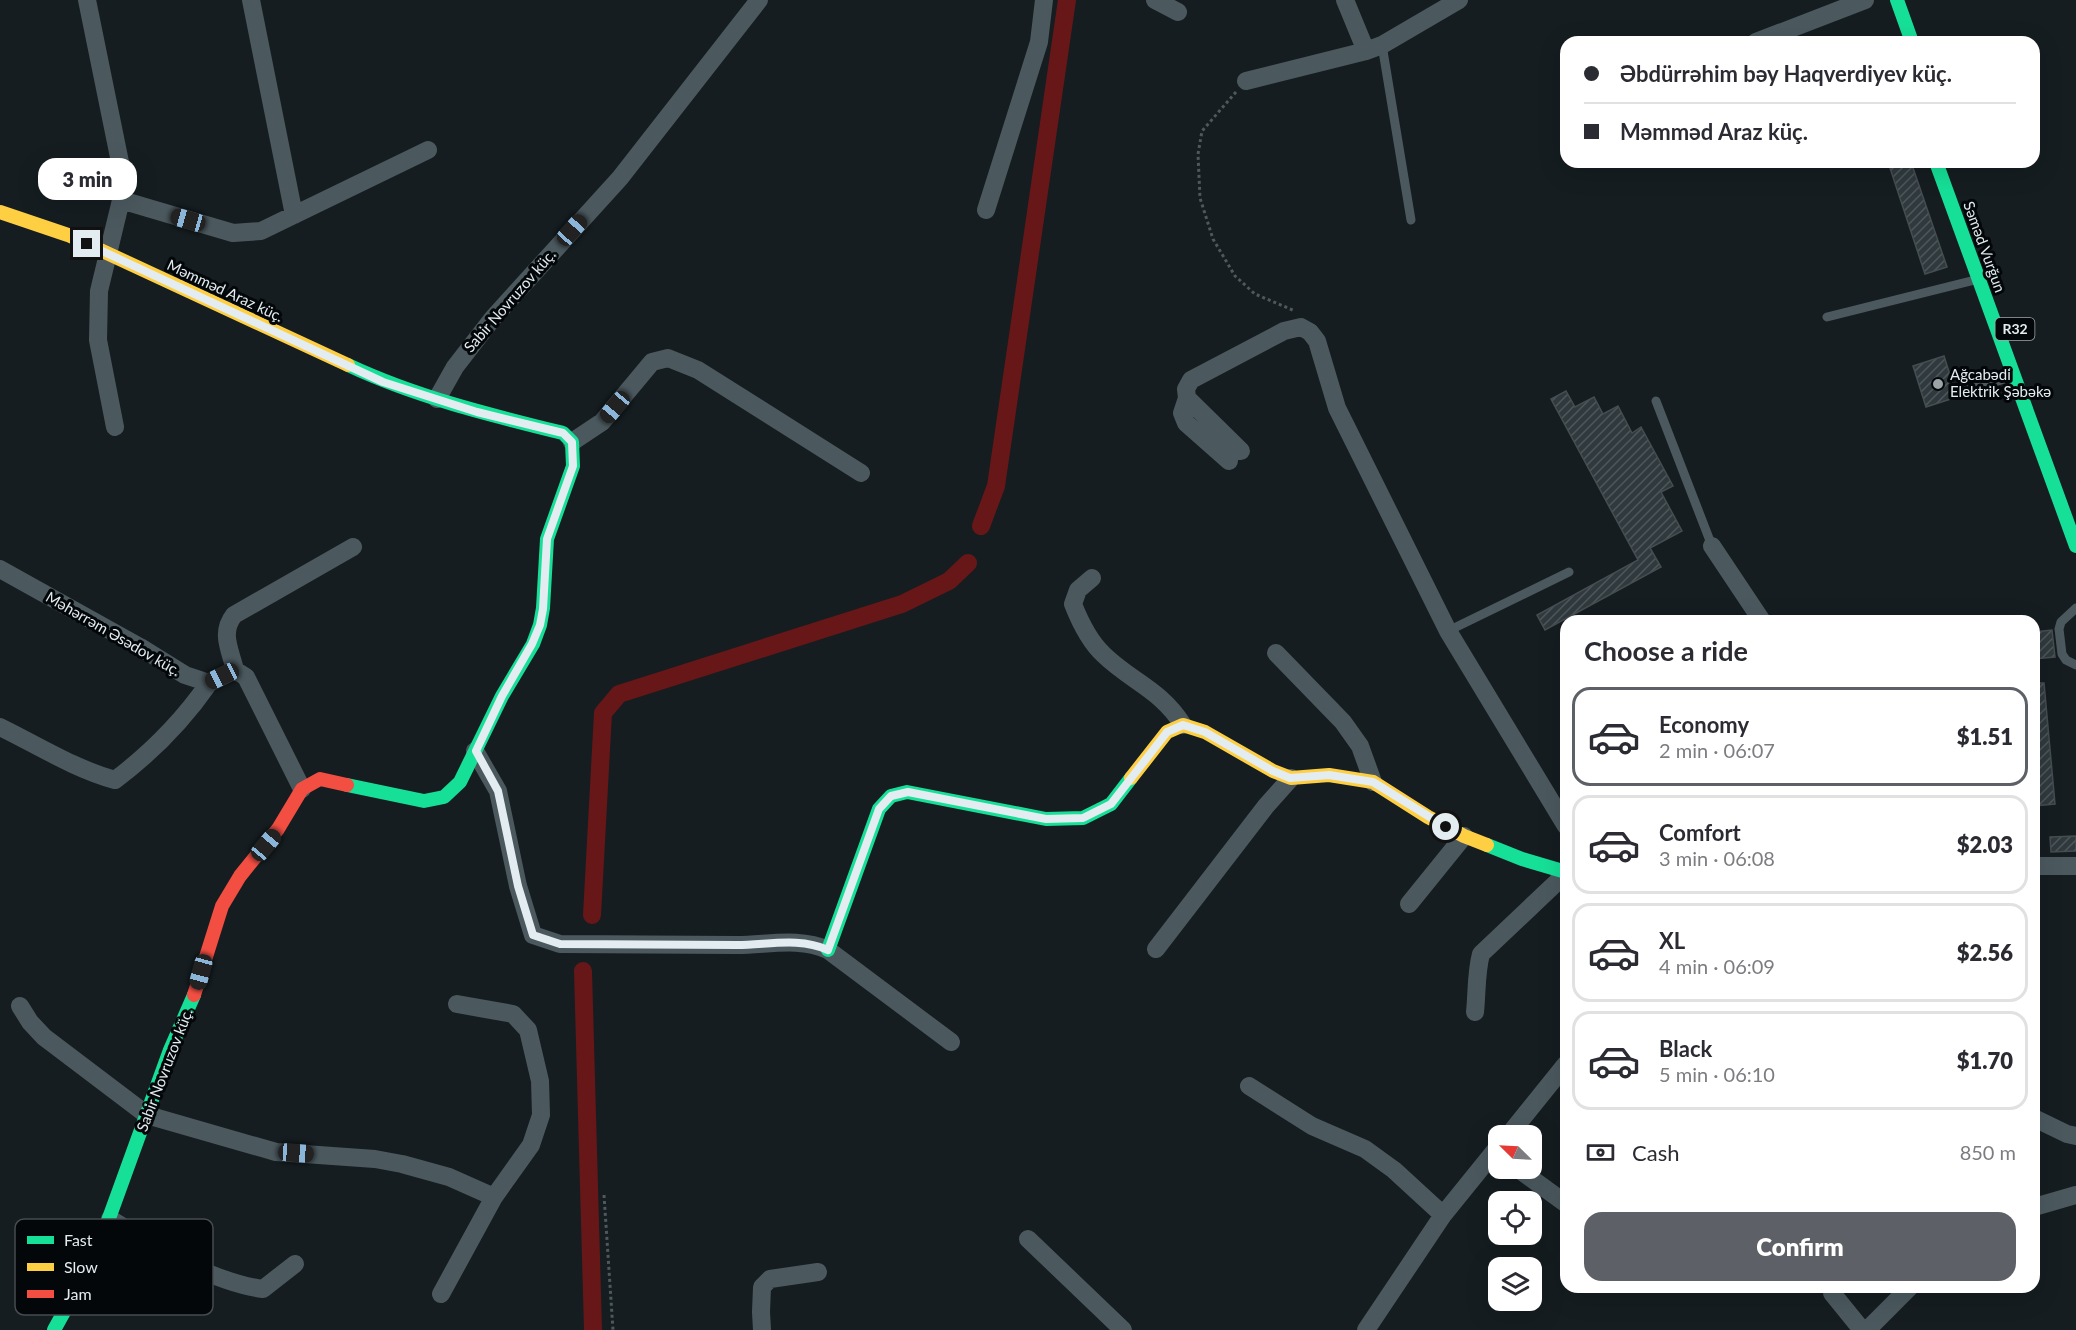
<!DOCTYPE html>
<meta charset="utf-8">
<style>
:root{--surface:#fff;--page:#f2f2f3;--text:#2b2b33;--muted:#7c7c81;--line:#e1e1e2;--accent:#5d6167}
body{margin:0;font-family:Lato,sans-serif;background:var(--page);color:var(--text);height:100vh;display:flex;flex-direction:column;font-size:22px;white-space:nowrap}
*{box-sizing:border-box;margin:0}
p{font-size:20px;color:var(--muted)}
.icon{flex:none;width:33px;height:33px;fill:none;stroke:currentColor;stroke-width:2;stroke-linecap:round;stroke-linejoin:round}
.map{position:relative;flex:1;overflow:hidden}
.panel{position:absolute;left:1560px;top:615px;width:480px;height:678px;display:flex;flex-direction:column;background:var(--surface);border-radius:18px;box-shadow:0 6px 24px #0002}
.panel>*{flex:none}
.hud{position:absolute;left:1560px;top:36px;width:480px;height:132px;border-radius:18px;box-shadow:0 6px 24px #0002;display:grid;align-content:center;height:132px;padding:0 24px;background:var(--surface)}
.needle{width:39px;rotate:294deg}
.fabs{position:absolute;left:1488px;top:1125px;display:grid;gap:12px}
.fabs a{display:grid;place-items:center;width:54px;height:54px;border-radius:12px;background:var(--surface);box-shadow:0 6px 24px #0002;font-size:30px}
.end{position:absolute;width:27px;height:27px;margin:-14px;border:8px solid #e3ecf0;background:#111;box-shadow:0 0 0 3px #111}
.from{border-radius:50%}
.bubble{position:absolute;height:42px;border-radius:18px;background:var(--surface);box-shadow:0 6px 24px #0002;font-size:20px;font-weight:800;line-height:42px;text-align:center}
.car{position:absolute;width:18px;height:36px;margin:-18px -9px;border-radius:8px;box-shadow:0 0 4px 2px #0007;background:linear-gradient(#222 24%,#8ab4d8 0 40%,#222 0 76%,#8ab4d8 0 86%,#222 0)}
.hud b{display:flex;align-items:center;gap:21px;height:57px;font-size:22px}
.hud b+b{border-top:2px solid var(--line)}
.hud i{width:15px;height:15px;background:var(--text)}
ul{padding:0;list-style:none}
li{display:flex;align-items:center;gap:18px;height:99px;margin:0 12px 9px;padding:0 12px;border:3px solid var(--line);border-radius:18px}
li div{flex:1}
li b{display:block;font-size:22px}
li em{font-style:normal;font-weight:800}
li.current{border-color:var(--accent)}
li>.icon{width:54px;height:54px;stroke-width:1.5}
h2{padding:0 24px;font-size:27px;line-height:72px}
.pay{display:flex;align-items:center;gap:15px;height:66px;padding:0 24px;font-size:22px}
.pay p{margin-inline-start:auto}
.action{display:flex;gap:12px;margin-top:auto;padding:12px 24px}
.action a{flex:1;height:69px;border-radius:18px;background:var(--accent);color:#fff;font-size:24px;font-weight:800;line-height:69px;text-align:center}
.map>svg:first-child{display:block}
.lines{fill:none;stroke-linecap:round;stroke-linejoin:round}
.canal{stroke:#671718;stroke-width:18}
.building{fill:url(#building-hatch);stroke:#464d50;stroke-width:1.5}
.path{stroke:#4e585d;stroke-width:3;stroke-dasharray:3 3;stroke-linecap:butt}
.lane{stroke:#4b595f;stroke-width:9}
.street{stroke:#4b595f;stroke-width:18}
.fast{stroke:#16e098;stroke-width:14}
.slow{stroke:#ffcf43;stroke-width:14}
.jam{stroke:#f24e42;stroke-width:14}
.route{stroke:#e3ecf0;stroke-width:8}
.poi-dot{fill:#9ba4a7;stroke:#03070a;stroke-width:2}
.labels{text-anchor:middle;stroke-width:6;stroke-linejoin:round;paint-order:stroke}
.shield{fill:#03070a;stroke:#a0a7ab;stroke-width:1.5}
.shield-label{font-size:14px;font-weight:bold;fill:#e3ecf0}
.street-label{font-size:15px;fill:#e3ecf0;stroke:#03070a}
.poi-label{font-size:15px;fill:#e3ecf0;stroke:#03070a;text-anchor:start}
.key{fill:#03070a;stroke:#464c4f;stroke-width:1.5}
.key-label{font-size:16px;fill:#e3ecf0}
</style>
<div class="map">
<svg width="2076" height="1330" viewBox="0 0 2076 1330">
<defs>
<pattern id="building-hatch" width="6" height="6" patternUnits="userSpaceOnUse" patternTransform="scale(1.5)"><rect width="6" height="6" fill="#303a3e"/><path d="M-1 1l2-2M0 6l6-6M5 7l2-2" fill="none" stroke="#4e575a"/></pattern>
</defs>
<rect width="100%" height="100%" fill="#151d20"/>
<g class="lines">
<!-- canal -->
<path class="canal" d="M981,526L996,486L1067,0
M592,915L603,713L619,694L902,604L949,581L968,563
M583,971L593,1330"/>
</g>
<!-- building -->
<path class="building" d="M1888,162H1911L1947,267L1925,274Z
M1944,356L1957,397L1926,407L1913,366Z
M1566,391L1575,407L1594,397L1603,414L1618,406L1632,433L1641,427L1673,486L1661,492L1682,531L1650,548L1661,567L1545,630L1537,615L1638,560L1551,399Z
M2052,630L2055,657L2034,659V632Z
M2034,683H2044L2055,804L2034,806Z
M2076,836V851L2051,852L2050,837Z"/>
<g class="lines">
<!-- path -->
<path class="path" d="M1236,92L1202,131L1198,154L1200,198L1213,239L1235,276L1255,294L1295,311
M604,1195L613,1330"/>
<!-- lane -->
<path class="lane" d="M1382,45L1411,220
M1827,317L1975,280
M1964,391L2011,377
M1656,401L1712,546
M2076,608L2061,622L2059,629L2062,654L2066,660L2076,665
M1448,631L1569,572"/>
<!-- street -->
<path class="street" d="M87,0L121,167V200L99,291L98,340L115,427
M251,0L294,215
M1155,0L1178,12
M1345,0L1366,51L1382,45L1459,0
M1756,42L1865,0
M1246,81L1366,51
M121,200L233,233L261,231L428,150
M986,210L1039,42L1044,0
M1187,398L1182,413L1186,423L1229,461
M437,399L455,367L493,318L620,178L759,0
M572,442L602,422L652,362L668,358L698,370L861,473
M1241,451L1187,398L1186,389L1191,380L1284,331L1301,327L1310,332L1317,341L1337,408L1448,631L1566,826
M1712,546L1762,621
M0,569L140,647L185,675L209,683L235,670L246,677L302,789
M1092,578L1078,590L1073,604C1080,622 1090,642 1104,655C1132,682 1160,689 1183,725
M1276,653L1343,722L1360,746L1373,782
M235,670C230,649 220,633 234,615L353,547
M0,727C37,745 75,769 115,780C151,753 184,719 209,683
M475,751L498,791L518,886L533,935L560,944C619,944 678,945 737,945C768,945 799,937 828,950L951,1042
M2034,866H2076
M1409,904L1464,836
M1156,949L1266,806L1291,778
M20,1006L30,1022L44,1037L147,1115L276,1152L375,1159L402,1164L449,1177L494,1197
M1475,1012C1477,993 1476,972 1481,954L1557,882L1564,871
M1249,1086L1312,1126L1365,1149L1394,1170L1443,1215
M2034,1118L2067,1134L2076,1136
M1508,1136L1566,1064
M1517,1168L1565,1203
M2034,1207L2076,1195
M110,1219C155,1246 210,1282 263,1289L295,1264
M1028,1239L1123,1330
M1832,1293L1862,1330
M441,1294L494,1197L531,1145L541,1115L540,1081L528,1030L513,1014L457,1004
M762,1330L761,1312L762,1287L770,1279L818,1272
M1366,1330L1443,1215L1498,1147
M1867,1330L1910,1287"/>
<!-- fast -->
<path class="fast" d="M1897,0L1912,42
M1936,162L2076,546
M347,785L424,801L444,797L460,782L502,696L533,644L540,625L543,608L547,539L573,466L572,442L563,433C490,415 416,397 348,365
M1487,845L1522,859L1566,872
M828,950L879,809L891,796L907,792L1046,819L1083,818L1111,804L1131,778
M54,1330L96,1254L170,1050L194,995"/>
<!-- slow -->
<path class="slow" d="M0,212L68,235L348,365
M1131,778L1167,732L1183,725L1205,732L1273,771L1291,778L1329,775L1373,782L1428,817L1464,836L1487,845"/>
<!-- jam -->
<path class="jam" d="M194,995L222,906L240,876L278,829L302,789L320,779L347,785"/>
</g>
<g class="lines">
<!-- route -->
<path class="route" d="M87,244L383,382L477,412L563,433L572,442L573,466L547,539L543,609L540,625L532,644L502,696L476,751L498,791L518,886L533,935L560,944C619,944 678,945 737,945C768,945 799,937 828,950L879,809L891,796L908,792L1046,819L1083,818L1111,804L1167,732L1183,725L1205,732L1273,771L1290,778L1329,775L1373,782L1446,827"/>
</g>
<!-- markers -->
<circle class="poi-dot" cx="1938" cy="384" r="6"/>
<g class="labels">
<!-- shield labels -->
<rect class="shield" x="1995.5" y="318" width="39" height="22" rx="4.5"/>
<g class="shield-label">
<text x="2015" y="334">R32</text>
</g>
<!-- street labels -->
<g class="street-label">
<text transform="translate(1984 247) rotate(70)" y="5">Səməd Vurğun</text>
<text transform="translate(225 291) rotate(25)" y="5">Məmməd Araz küç.</text>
<text transform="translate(510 301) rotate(-49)" y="5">Sabir Novruzov küç.</text>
<text transform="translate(113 634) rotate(30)" y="5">Məhərrəm Əsədov küç.</text>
<text transform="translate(165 1070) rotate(-69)" y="5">Sabir Novruzov küç.</text>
</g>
<!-- poi labels -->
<g class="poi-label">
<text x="1950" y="380">Ağcabədi<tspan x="1950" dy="17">Elektrik Şəbəkə</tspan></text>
</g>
</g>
<!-- legend -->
<rect x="15" y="1219" width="198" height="96" rx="9" class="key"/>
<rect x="27" y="1236" width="27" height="8" fill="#16e098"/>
<rect x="27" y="1263" width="27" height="8" fill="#ffcf43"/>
<rect x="27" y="1290" width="27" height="8" fill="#f24e42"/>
<g class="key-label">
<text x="64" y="1246">Fast</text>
<text x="64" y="1273">Slow</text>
<text x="64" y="1300">Jam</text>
</g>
</svg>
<div class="fabs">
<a><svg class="needle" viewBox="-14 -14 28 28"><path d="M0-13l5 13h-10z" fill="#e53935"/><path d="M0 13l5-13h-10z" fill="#7c7c81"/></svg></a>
<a><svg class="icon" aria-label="locate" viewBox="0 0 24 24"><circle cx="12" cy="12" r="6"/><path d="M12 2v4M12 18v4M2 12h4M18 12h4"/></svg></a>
<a><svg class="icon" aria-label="layers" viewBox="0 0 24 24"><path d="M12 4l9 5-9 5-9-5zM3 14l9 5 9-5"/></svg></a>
</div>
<i class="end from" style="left:1446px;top:827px"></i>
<i class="end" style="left:87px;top:244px"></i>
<div class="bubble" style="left:38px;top:158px;width:99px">3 min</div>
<i class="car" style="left:188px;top:220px;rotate:286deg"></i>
<i class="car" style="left:572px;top:230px;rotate:42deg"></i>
<i class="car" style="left:615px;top:407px;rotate:220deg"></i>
<i class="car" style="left:222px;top:676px;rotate:244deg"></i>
<i class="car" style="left:266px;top:845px;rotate:40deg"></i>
<i class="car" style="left:201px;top:972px;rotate:195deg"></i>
<i class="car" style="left:296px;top:1153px;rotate:94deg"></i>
<div class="hud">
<b><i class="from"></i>Əbdürrəhim bəy Haqverdiyev küç.</b>
<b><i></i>Məmməd Araz küç.</b>
</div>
<section class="panel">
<h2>Choose a ride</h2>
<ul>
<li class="current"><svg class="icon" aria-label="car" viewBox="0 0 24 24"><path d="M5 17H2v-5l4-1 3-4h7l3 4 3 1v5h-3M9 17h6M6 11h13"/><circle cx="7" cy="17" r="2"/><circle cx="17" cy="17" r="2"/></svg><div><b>Economy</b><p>2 min · 06:07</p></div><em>$1.51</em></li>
<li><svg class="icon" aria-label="car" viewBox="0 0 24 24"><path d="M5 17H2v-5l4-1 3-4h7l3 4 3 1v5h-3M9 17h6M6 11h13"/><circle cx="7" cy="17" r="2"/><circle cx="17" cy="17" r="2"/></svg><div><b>Comfort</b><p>3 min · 06:08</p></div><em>$2.03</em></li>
<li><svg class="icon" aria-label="car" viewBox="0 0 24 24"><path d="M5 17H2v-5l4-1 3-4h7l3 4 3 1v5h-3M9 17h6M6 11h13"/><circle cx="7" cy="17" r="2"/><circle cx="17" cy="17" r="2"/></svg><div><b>XL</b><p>4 min · 06:09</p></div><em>$2.56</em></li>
<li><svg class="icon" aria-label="car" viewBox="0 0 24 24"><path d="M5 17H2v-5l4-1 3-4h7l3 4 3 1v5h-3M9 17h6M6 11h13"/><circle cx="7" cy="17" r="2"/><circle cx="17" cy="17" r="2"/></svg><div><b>Black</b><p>5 min · 06:10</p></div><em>$1.70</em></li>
</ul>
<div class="pay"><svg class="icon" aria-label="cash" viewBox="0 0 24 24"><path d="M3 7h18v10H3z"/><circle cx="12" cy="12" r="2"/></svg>Cash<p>850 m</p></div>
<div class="action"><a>Confirm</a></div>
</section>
</div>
